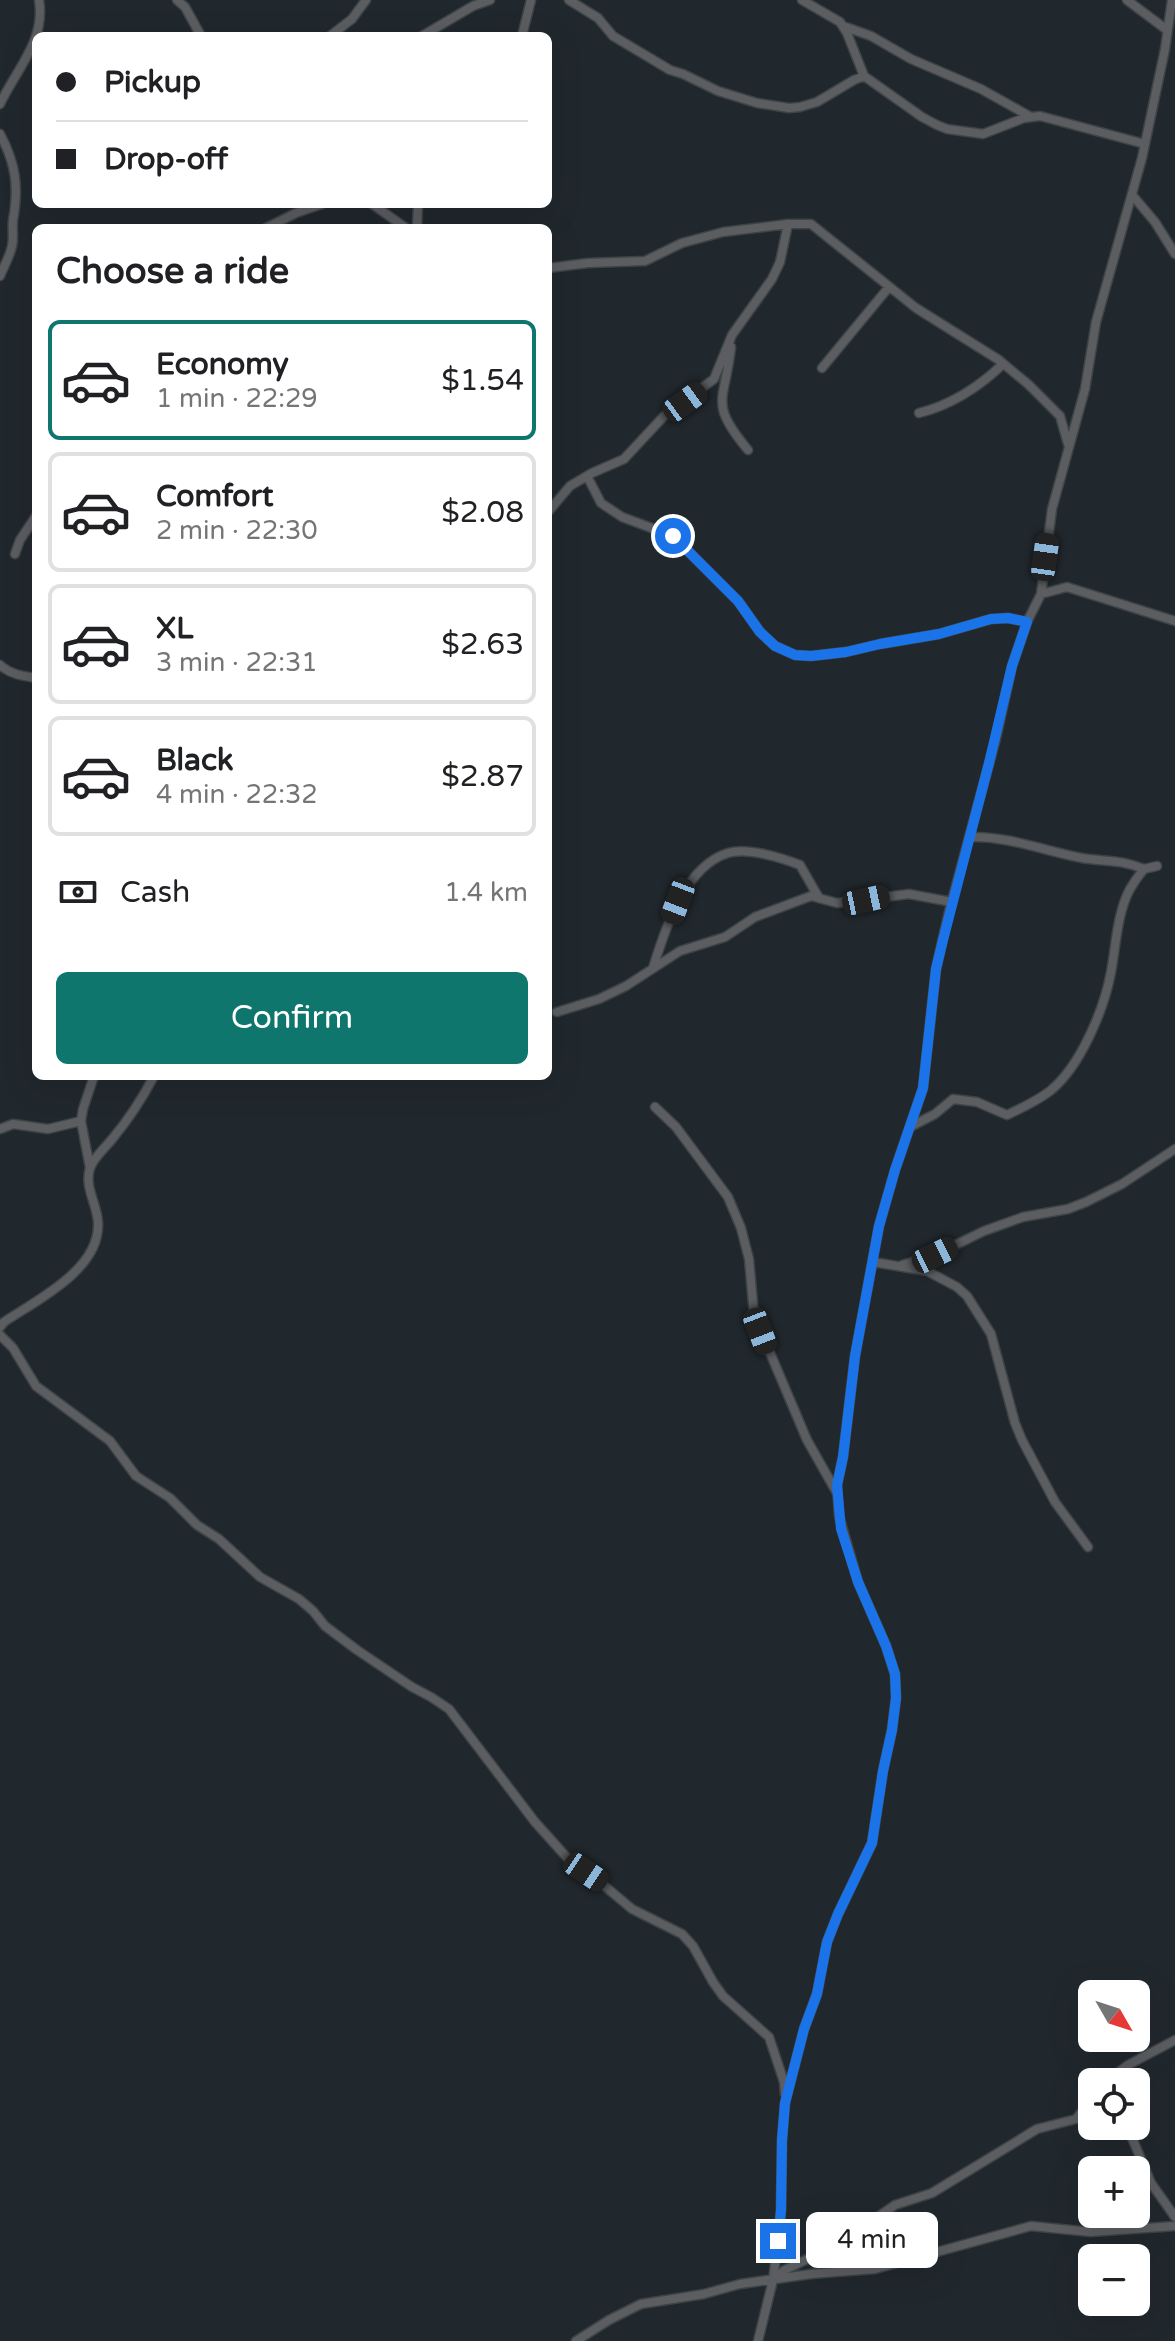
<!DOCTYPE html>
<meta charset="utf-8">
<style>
:root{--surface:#fff;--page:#f2f2f2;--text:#202124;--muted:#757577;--line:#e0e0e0;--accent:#0f766e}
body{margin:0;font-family:"Varela Round",sans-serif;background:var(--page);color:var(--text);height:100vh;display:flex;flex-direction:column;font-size:30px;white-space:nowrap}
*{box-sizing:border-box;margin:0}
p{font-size:26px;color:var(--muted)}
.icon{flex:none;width:44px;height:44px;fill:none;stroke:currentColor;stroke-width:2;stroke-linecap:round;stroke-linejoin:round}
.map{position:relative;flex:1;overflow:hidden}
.sheet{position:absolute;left:32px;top:224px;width:520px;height:856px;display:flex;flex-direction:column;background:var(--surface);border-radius:12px;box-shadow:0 8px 32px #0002}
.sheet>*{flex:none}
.top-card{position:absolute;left:32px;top:32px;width:520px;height:176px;border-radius:12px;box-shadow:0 8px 32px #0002;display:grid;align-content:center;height:176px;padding:0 24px;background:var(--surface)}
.needle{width:52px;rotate:129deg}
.controls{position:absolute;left:1078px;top:1980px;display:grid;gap:16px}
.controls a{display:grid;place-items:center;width:72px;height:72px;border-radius:12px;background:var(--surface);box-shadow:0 8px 32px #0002;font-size:40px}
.end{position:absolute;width:36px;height:36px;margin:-18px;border:10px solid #1a73e8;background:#fff;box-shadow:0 0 0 4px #fff}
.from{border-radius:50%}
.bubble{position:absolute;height:56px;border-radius:12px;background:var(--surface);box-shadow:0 8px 32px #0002;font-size:26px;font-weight:600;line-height:56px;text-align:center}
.car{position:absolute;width:24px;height:48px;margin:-24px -12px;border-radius:10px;box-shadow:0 0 6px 2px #0007;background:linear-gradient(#222 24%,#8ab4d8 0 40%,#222 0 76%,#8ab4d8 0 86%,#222 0)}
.top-card b{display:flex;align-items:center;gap:28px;height:76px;font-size:30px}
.top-card b+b{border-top:2px solid var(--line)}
.top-card i{width:20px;height:20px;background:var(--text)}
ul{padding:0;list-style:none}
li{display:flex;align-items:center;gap:24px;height:120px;margin:0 16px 12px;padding:0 8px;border:4px solid var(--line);border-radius:12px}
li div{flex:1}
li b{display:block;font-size:30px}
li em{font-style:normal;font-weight:600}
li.on{border-color:var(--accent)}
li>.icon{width:72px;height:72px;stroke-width:1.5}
h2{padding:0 24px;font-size:36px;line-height:96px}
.pay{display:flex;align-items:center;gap:20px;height:88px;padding:0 24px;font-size:30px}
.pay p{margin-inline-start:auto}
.cta{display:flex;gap:16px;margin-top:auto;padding:16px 24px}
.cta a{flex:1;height:92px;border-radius:12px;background:var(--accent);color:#fff;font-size:32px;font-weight:600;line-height:92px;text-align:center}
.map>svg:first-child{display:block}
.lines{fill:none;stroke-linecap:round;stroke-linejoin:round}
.street-casing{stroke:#3d4448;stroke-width:11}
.street{stroke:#5c5d61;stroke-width:8}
.route{stroke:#1a73e8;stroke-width:10}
</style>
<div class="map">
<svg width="1175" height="2341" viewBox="0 0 1175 2341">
<rect width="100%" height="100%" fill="#21282d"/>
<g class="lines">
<defs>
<path id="street" d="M177,0L185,7L201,36
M569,0L598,18L613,36L670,70L683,74L718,91L757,103L789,108L800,107L817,102L854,80L864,76
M802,0L840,22L847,33L864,76L922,117L937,125L947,129L983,134L1024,118L1040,116L1145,144
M1127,0L1167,30
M843,26L871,36L911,59L981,89L1031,117
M330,36L352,19L366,0
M422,36L473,6L490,0
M522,36L531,0
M0,104C16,70 46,40 39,0
M0,134C16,164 19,187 13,220C12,229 14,238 12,246C10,256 4,266 0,276
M1133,196L1155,222L1175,254
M372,204L406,228
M266,228L296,213L322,204
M417,228L418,204
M548,268L588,263L645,261L682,243L723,232L788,224H811L916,308L999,360L1029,385L1060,416L1068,444
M731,347C725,402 708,402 748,450
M822,368L889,287
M919,413C951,405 980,386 1003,364
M587,476L601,503L622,517L673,536L738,601L760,632L775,646L795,655L811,656L846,652L880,644L939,634L991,619L1008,618L1027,622
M548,512L570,486L592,473L624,459L664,416L714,379L732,335L772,279L780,262L788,224
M15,554L20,540L36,516
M1041,594L1067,587L1175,621
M0,665C10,674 22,676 36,678
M970,837C1008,836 1045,851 1082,858C1106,862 1120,859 1144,869
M653,968C665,929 685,866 728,853C747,847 782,858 800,865L819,898
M557,1012L599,999L626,986L680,951L725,937L755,917L811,896L837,903L909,894L952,902
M655,1107L676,1127L728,1197L741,1228L749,1259L754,1315L807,1440L837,1493
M910,1127L935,1114L953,1099L977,1102L1007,1115C1022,1108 1037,1101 1050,1091C1080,1067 1104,1010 1111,972C1116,946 1117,913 1130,889C1134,882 1139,875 1144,869L1157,866
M0,1129L13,1124L48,1129L81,1121
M90,1168L81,1121L83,1109L94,1076
M873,1262L927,1271L957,1287L967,1296L991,1334L1015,1423L1022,1440L1055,1502L1088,1547
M902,1265L935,1255L984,1231L1023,1217L1068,1209L1086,1202L1122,1184L1175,1149
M0,1327L4,1322C37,1300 101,1269 98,1222C97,1204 84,1187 90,1168C94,1157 106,1147 113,1138C128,1120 143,1097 154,1076
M0,1335L13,1348L36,1386L110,1441L136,1476L170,1498L197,1525L219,1539L260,1577L299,1599L313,1611L325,1626L357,1650L412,1687L431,1697L449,1709L535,1822L571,1862L601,1883L632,1909L682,1934L693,1946L713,1982L723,1996L769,2037L784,2082L785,2094
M1106,2082L1128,2065L1175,2040
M1127,2126L1151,2183L1175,2217
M773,2279L785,2270L840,2243L895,2205L932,2193L1037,2129L1076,2119L1092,2099
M576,2341L609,2320L641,2304L704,2294L740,2284L811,2274L875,2269L1031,2226L1091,2232L1175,2226
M758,2341L773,2280L778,2241L781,2210L782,2140L785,2103L804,2029L817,1994L827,1942L838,1914L872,1843L883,1771L892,1730L896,1698L895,1674L886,1646L858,1582L839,1516L837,1485L843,1457L855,1356L879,1226L895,1170L923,1088L936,969L949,912L996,738L1012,666L1027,622L1041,594L1052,509L1085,389L1096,322L1142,158L1165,49L1172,0"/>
</defs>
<!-- street casing -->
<use href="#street" class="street-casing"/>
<!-- street -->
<use href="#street" class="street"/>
</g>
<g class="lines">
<!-- route -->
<path class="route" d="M673,536L738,601L760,632L775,646L795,655L811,656L846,652L880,644L939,634L991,619L1008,618L1027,622L1012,666L989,763L943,940L936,969L923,1088L895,1170L879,1226L855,1356L843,1457L837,1485L841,1529L858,1582L886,1646L895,1674L896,1698L892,1730L883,1771L872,1843L838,1914L827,1942L817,1994L804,2029L785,2103L782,2140L781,2210L778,2241"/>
</g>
</svg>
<div class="controls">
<a><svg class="needle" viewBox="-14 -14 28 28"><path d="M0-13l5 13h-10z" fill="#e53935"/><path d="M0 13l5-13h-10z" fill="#757577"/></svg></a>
<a><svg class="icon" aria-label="locate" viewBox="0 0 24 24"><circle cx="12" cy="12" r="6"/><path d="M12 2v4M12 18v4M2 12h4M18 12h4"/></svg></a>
<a>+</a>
<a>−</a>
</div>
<i class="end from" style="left:673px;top:536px"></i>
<i class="end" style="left:778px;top:2241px"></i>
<div class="bubble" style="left:806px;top:2212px;width:132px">4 min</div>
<i class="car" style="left:685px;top:402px;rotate:54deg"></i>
<i class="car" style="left:1045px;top:557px;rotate:8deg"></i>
<i class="car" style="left:866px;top:900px;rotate:78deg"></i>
<i class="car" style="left:678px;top:901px;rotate:201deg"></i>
<i class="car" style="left:935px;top:1255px;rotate:64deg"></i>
<i class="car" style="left:760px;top:1331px;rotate:159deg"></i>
<i class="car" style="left:586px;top:1872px;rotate:124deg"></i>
<div class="top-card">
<b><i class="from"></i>Pickup</b>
<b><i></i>Drop-off</b>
</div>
<section class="sheet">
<h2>Choose a ride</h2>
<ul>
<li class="on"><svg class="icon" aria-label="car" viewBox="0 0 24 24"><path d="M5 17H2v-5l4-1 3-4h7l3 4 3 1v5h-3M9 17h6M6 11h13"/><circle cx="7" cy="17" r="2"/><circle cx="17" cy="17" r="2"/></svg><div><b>Economy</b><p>1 min · 22:29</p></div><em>$1.54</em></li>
<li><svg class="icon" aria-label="car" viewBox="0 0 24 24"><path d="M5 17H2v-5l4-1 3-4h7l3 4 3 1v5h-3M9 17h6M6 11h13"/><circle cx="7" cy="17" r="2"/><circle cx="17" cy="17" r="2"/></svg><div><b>Comfort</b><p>2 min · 22:30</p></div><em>$2.08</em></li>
<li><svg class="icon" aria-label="car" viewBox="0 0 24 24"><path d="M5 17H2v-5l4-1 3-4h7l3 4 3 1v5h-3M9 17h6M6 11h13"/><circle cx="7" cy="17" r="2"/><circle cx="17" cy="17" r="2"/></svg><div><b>XL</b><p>3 min · 22:31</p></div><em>$2.63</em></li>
<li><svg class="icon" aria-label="car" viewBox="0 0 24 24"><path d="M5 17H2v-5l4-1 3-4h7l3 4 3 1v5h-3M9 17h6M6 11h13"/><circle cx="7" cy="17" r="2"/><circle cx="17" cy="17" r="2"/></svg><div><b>Black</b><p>4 min · 22:32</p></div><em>$2.87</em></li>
</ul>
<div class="pay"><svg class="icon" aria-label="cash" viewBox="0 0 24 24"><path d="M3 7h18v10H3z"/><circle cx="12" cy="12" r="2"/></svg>Cash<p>1.4 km</p></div>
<div class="cta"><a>Confirm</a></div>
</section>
</div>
